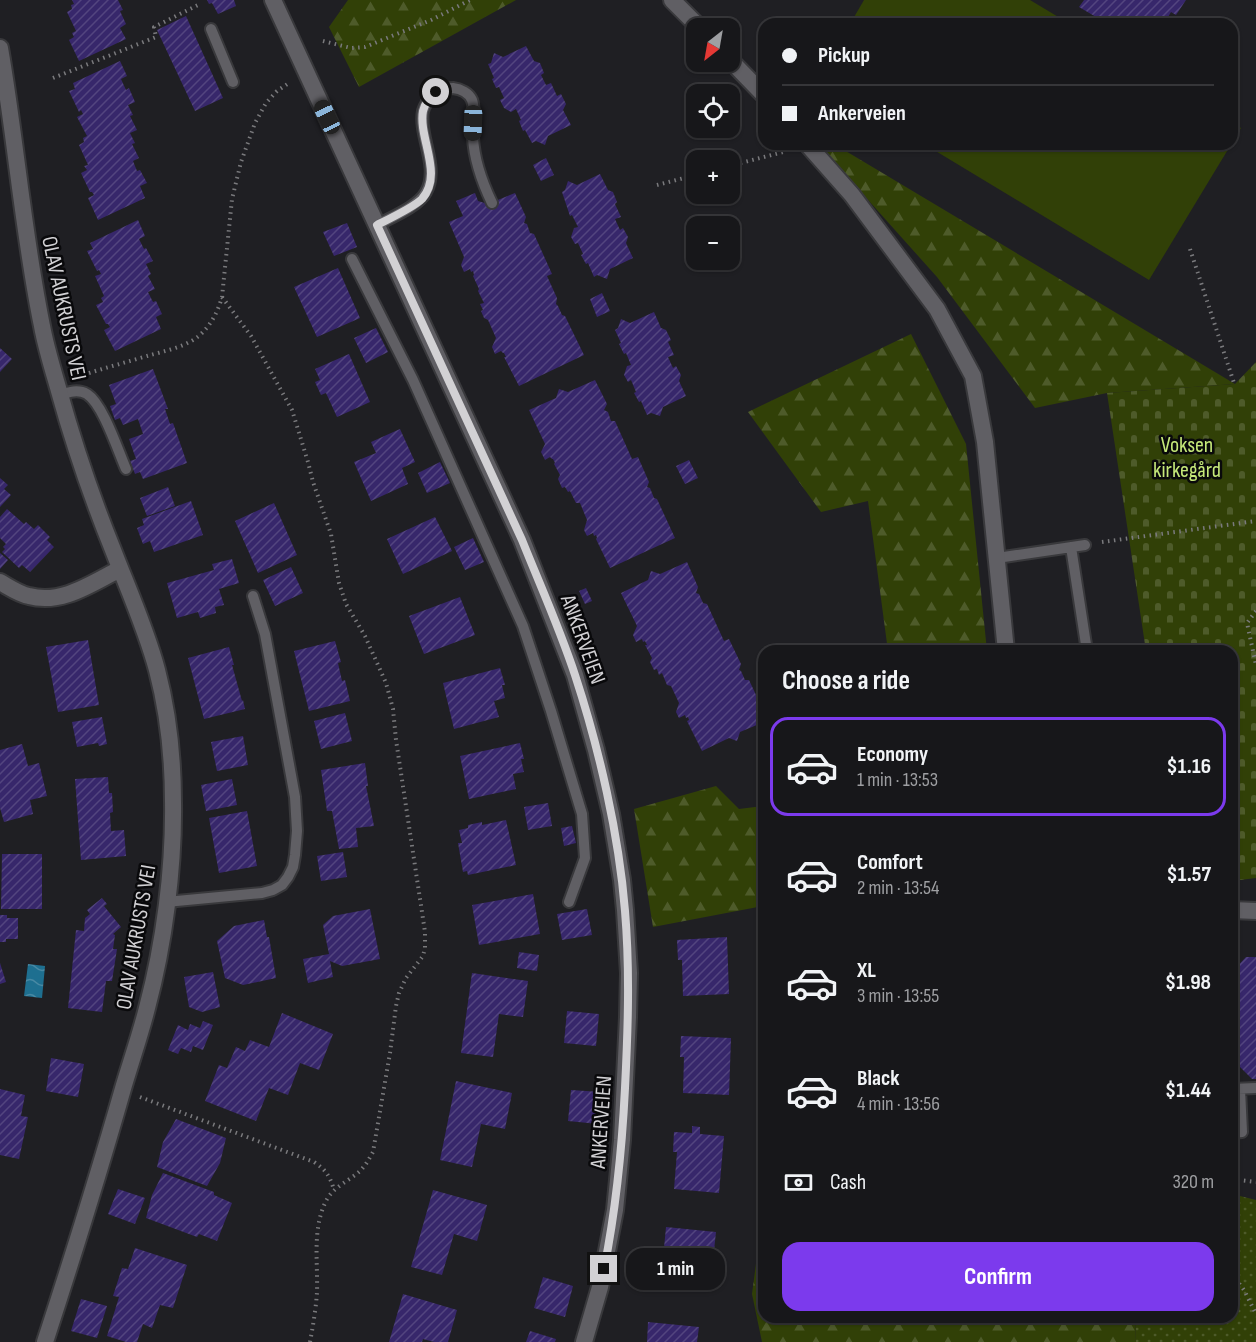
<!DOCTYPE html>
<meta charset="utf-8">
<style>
:root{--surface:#17171a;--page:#202023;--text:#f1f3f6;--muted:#9e9fa2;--line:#363639;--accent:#7c3aed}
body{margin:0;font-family:"Sofia Sans Condensed",sans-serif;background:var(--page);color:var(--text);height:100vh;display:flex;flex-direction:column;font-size:22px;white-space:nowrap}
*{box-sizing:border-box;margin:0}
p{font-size:20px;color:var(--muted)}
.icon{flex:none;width:33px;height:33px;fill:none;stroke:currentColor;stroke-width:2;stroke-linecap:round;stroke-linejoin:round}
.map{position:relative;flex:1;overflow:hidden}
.drawer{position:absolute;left:758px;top:645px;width:480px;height:678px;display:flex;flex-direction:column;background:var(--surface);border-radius:18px;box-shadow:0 2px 4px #0004,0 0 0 2px var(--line)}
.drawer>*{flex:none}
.top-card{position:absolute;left:758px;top:18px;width:480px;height:132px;border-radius:18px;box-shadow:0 2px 4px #0004,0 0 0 2px var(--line);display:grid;align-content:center;height:132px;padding:0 24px;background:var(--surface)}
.needle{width:39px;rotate:211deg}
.fabs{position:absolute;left:686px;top:18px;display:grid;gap:12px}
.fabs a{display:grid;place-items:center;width:54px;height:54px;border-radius:12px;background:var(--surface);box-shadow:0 2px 4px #0004,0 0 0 2px var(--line);font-size:30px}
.end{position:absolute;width:27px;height:27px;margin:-14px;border:8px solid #d2d1d4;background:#111;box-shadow:0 0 0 3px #111}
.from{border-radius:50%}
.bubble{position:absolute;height:42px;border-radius:18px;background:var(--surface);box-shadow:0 2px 4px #0004,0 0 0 2px var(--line);font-size:20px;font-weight:700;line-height:42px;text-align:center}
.car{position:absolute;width:18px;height:36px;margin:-18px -9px;border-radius:8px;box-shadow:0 0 4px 2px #0007;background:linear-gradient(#222 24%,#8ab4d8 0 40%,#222 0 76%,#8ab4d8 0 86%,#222 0)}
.top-card b{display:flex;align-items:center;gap:21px;height:57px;font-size:22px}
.top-card b+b{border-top:2px solid var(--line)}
.top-card i{width:15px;height:15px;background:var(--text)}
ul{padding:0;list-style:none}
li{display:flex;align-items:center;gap:18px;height:99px;margin:0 12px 9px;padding:0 12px;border:3px solid transparent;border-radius:18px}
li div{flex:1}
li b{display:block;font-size:22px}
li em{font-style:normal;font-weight:700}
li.on{border-color:var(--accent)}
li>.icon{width:54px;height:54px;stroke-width:1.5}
h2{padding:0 24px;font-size:27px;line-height:72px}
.pay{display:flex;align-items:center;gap:15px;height:66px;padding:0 24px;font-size:22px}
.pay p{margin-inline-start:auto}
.cta{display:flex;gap:12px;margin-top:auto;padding:12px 24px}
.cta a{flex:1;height:69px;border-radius:18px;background:var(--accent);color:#fff;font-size:24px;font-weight:700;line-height:69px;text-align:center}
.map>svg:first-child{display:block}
.grass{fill:url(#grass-dots)}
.forest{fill:url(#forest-firs)}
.cemetery{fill:url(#cemetery-stones)}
.pitch{fill:#314007}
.water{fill:url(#water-waves)}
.building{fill:url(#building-hatch)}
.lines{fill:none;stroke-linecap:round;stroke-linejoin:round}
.service-casing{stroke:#39393c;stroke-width:14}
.minor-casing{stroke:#39393c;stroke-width:20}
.secondary-casing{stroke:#39393c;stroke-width:20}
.path{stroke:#7a7a7d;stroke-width:4;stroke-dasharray:1.5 4.5;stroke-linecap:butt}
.service{stroke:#605f64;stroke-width:10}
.minor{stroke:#605f64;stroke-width:16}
.secondary{stroke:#605f64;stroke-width:16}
.route{stroke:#d2d1d4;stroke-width:8}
.labels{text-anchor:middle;stroke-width:5;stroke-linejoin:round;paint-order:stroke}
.street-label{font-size:22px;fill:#d2d1d4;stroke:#09090b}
.park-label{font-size:22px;fill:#c6e97a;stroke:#09090b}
</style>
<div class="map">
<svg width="1256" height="1342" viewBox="0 0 1256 1342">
<defs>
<pattern id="grass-dots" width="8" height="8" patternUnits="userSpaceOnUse" patternTransform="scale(1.5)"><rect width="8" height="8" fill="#314007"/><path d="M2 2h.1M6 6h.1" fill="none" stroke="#4e5b2a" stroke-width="1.8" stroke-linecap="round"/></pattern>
<pattern id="forest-firs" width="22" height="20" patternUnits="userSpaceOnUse" patternTransform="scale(1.5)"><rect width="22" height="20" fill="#314007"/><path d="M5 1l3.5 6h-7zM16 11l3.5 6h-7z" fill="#4e5b2a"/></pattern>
<pattern id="cemetery-stones" width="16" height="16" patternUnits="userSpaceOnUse" patternTransform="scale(1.5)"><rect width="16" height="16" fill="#314007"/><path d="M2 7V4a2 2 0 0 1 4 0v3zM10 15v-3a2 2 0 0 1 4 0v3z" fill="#4e5b2a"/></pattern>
<pattern id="water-waves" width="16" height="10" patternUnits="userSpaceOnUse" patternTransform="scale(1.5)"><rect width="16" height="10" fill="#1e6f90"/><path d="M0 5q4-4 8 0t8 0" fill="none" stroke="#4889a4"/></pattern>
<pattern id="building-hatch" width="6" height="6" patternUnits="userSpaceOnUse" patternTransform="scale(1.5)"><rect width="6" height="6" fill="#37276b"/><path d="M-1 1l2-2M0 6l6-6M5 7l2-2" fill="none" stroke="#53457f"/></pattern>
</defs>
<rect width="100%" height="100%" fill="#1f1f23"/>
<!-- grass -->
<path class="grass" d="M1232,1194L1256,1200V1342H1136L1135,1317H1232Z"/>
<!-- forest -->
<path class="forest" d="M348,0H516L359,87L329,27Z
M818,144H834L1235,384L1107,393L1035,408L937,277Z
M911,334L966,444L987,651H888L868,501L821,512L748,412Z
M716,786L739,809L763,806V906L653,927L634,809Z
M763,1210L764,1317H1135L1136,1342H762L752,1294Z"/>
<!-- cemetery -->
<path class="cemetery" d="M1256,362V878L1232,881V651H1146L1107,393L1235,384Z"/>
<!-- pitch -->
<path class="pitch" d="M864,0H1030L1070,24H850Z
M1232,122L1241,128L1149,280L924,144H1232Z"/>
<!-- water -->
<path class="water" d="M28,964L45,966L42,998L24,996Z"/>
<!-- building -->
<path class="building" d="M72,0H118L123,10L120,11L126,24L120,28L126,39L79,61L69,40L74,37L72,33L76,31L67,12L72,9L71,5L74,4Z
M207,0H234L236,6L218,14L212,3L209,4Z
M1084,0H1186L1176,15L1171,12L1164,24H1117L1112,21L1110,24H1108L1079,7Z
M186,16L223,98L195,111L157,30Z
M526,46L534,61L540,63L544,73L541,75L546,85L551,83L557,96L561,94L566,104L563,110L571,125L548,136L545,145L536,141L532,143L525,130L523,131L519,121L521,120L516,109L511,112L504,108L500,100L504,98L499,87L496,88L492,79L494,78L488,64L491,63L494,53L503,57Z
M120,61L127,76L121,79L126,90L129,88L135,102L128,105L133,115L130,116L137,130L130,133L135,143L132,144L139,158L133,161L137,171L140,170L147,183L140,186L145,198L98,220L88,198L94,195L92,192H90L81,173L87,170L84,166L88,165L79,145L84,142L83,138L87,136L77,117L83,114L81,110L79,112L69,91L75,89L73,83Z
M546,158L554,175L541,181L533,165Z
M600,174L608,190L613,192L617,202L615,204L621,217L615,219L620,230L623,228L628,237L626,243L633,258L610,269L607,279L597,275L594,277L588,263L586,264L581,255L583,254L578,243L575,244L571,237L574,228L578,227L572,215L570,216L562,192L565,190L568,181L577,185Z
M475,193L478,201L488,204L515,193L526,217L524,223L527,224L530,233L534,234L552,274L547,276L557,298L556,304L558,306L562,315L565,316L584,355L519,386L504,357H506L504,353H503L501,351L495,354L492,347L496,338L488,320L484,318L481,311L483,310L480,304L484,303L478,291L479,289L473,276L474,275L473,271L471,272L470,269L464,272L461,265L464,257L449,222L463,216L456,201Z
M138,220L145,236L139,239L144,249L146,248L153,261L146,264L151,274L148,276L155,289L148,292L153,302L156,301L162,314L156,317L161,329L115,351L104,330L110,327L108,324H106L96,305L103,302L101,298L104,296L95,276L101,274L99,270L97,271L87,251L93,249L90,243Z
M347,223L357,247L334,256L323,232Z
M338,268L360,318L317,337L294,287Z
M602,293L610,311L597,317L590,299Z
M654,312L661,328L666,330L671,340L668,342L674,355L668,357L673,368L676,366L681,375L679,381L686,396L663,407L660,416L651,413L647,415L641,401L639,402L634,393L636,392L631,380L628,382L624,375L627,366L631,365L626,353L624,354L619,344L621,343L615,330L618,328L621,319L630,323Z
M376,328L388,352L366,363L354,338Z
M0,348L12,359L0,372Z
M349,354L370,402L337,417L326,393L321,395L315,382L320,380L315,369Z
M153,369L168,409H165L170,424L173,423L187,463L143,479L140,472L135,474L130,461L136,459L129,439L143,434L138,419L123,425L120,418L115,420L110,406L116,404L109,385Z
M595,380L607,404L604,410L608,412L611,421H615L632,459L638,457L649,482L647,487L650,488L654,498L657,499L675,538L610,568L596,539L597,538L596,535L594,536L593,533L587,536L584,530L587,520L580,503H576L570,491L568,492L565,487L562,488L558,479L560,475L554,464L555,463L553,459H552L550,457L545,460L541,452L545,444L529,410L556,398L559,389L568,392Z
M400,429L415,462L402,468L408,484L371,501L354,462L376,453L371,442Z
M689,460L698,478L685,484L676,466Z
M440,462L450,483L427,493L418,473Z
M0,478L8,485L4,489L11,495L0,507Z
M168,487L175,506L147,516L140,498Z
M191,501L203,535L154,552L150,541L143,544L137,528L144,525L142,519Z
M274,503L297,555L258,573L235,521Z
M7,509L24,524L26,522L34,529L38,525L50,537L47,540L54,547L30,572L22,565L19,568L2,552L5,549L3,547L6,544L0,538V517Z
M435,517L452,551L403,574L387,539Z
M473,538L484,562L465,570L454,547Z
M0,553L8,560L0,569Z
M232,559L239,583L219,589L224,605L215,607L216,613L200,618L198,612L177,618L167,583L214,570L212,564Z
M687,562L698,587L696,593L699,594L703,603L707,604L724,641L729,639L741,664L739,670L741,671L745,680H749L764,712V722L740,732L737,741L729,738L702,751L687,721L689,720L688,717L686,718L685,715L679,718L676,712L679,703L671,686L667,685L662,673L659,675L657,669L654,670L650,662L652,658L645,645H647L645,641L643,642L642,639L636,642L633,635L637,626L621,593L648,580L651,571L660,574Z
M291,567L303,593L275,606L263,580Z
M586,588L592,601L585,604L579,591Z
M460,597L475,635L424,654L409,616Z
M88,640L99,705L58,712L46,647Z
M335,641L341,662L338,663L342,681L345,680L350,701L309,711L294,651Z
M229,647L234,665H232L242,701L243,700L245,709L204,719L188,658Z
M500,668L505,685H502L505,698L494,701L499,717L454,729L443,683Z
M345,713L352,741L321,749L314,721Z
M102,717L107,744L99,746L98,743L77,747L72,722Z
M243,736L248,765L217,771L211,742Z
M520,743L524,759H521L524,772L513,774L516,789L469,799L460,756Z
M22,744L28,766L39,763L47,796L30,800L33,814L4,822L0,808V750Z
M365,763L368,786H366L374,826L356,828L358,847L339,849L332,811H327L321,770Z
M108,777L109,793H112L113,812L110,813L111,831L124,830L126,856L81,860L75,779Z
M232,779L237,805L206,811L201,785Z
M548,803L552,826L528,830L524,807Z
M247,811L257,866L219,873L209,818Z
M506,820L516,865L468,875L467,871L463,872L458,843H462L459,830L468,828V825L482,822V825Z
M572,826L576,843L564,846L561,828Z
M343,852L347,877L321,881L317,856Z
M2,854H42V909H1Z
M533,894L540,934L479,945L472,905Z
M102,898L107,904L104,906L121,927L113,934L115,935L113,949H117L112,981H106L102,1012L68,1008L76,930L84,931L85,918L90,914L87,910Z
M370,909L380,959L342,966L330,961L333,977L308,983L303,959L329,954L323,925L333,916Z
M587,909L592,935L562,940L557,914Z
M0,915H7V918H18V939H6V942H0Z
M264,920L267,937H269L276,978L243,985L225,978L217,941L234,926Z
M727,937L729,994L683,996L682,960H678L677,940Z
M519,952L539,955L537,971L517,968Z
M1246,957H1256V1079H1252L1232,1059V972Z
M0,963L6,982L0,984Z
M213,972L220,1007L202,1012L189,1007L184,977Z
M472,973L528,981L523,1017L499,1014L493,1057L461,1053Z
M567,1011L599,1014L596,1046L564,1043Z
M282,1013L333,1034L319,1070L300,1063L288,1095L269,1088L256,1121L205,1101L219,1065L227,1068L236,1047L245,1051L250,1040L269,1047Z
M203,1021L213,1025L203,1050L193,1046L191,1052L181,1048L178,1054L168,1050L178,1025L188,1030L190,1024L200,1028Z
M681,1036L731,1038L729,1095L683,1093L684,1057H680Z
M51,1058L84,1064L78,1097L46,1091Z
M456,1081L512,1093L505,1129L481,1124L472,1167L440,1160Z
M0,1089L25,1095L21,1116L28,1117L19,1159L0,1155Z
M571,1090L601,1092L598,1124L568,1121Z
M176,1119L226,1138L220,1163L207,1186L157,1167L163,1142Z
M692,1126L700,1127V1134L724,1136L719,1193L674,1189L677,1152H673L674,1132L692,1133Z
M163,1173L214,1192V1195L232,1203L217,1241L199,1234L197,1237L146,1218L152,1195Z
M118,1189L145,1198L135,1224L108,1214Z
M433,1190L487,1205L477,1241L454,1234L442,1275L411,1267Z
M666,1227L716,1232L710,1288L664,1284L668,1249L664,1248Z
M135,1248L187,1265L173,1308L160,1305L152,1328L143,1324L137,1342H126L107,1336L119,1297L113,1296L122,1268L128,1269Z
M543,1277L573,1286L565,1317L534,1308Z
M403,1294L457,1310L448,1342H434L423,1339L422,1342H389Z
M81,1299L107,1306L97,1338L71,1331Z
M648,1322L699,1327L697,1342H647Z
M530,1331L556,1339L555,1342H526Z"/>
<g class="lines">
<defs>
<path id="service" d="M211,29L233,82
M377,225C392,217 419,206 426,192C440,167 418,135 423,111C425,104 428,100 433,95C437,90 447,88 453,88C461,89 469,93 472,100C476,111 472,125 473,137C474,160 482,182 492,203
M352,259L413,380L523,626L551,711L582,814L585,858L569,902
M60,395C69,392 78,389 87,394C103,404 118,451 126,469
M1071,547L1087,651
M997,558L1085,545
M166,902L262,893L273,890L282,885L288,877L293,867L295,855L297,831L295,797L265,634L253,596
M1232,1089L1256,1088
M1232,1133L1242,1132L1240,1089"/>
<path id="minor" d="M672,0L700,28
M0,48C16,140 23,234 42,326C46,348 53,370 59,391C74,445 92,498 113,550C128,589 146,629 157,670C168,712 173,758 173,802C174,869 164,944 147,1008C140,1036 130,1064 122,1092C98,1176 72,1259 45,1342
M729,59L764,95
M807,144L852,195L937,309L973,376L985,442L1006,651
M0,582C9,587 19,594 29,596C62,605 92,583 120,569
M1232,910L1256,911"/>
<path id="secondary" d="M273,0L522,540L575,675L596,750L611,814L622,880L625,910L629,973L628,1017L622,1140L615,1210L600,1287L584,1342"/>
</defs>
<!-- service casing -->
<use href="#service" class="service-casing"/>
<!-- minor casing -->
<use href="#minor" class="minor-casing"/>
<!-- secondary casing -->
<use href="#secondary" class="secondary-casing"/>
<!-- path -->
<path class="path" d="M323,41L351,48L365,47L431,20L470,0
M53,78L156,37L154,27L198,5
M729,166L787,151
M657,185L696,175
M1190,249L1234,383
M222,297L251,336L292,410L308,462L313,482L331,534L339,583L346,604L365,636L386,683L393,709L396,740L425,932V948L423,956L406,978L399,993L396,1006L390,1053L373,1152C369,1159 366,1165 360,1171C349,1181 333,1187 326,1201C312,1229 318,1262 317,1292C316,1308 313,1326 310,1342
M89,373C108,367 127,362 147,356C164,351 188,347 202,333C212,323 218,311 222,297L232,199L241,162L255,123L266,103L277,91L289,83
M1102,542L1256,521
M1256,611L1247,623L1256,665
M140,1097L314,1162C326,1170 330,1176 334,1190
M1232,1179L1256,1182
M1232,1274L1244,1290L1256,1314"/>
<!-- service -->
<use href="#service" class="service"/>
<!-- minor -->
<use href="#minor" class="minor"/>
<!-- secondary -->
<use href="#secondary" class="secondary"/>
</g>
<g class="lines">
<!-- route -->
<path class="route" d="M436,92C430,98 425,103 423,111C418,138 444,174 422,199C414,207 389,219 377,225L522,540C540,585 560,629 575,675C599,748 619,835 625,911C630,970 628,1029 625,1088C622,1149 616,1209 604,1269"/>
</g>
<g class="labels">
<!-- street labels -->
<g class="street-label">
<text transform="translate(65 308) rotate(78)" y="8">OLAV AUKRUSTS VEI</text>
<text transform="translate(584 639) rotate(70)" y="8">ANKERVEIEN</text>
<text transform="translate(135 937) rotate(-80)" y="8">OLAV AUKRUSTS VEI</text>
<text transform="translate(600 1122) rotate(-86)" y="8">ANKERVEIEN</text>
</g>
<!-- park labels -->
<g class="park-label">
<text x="1187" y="452">Voksen<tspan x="1187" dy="25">kirkegård</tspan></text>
</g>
</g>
</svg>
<div class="fabs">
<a><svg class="needle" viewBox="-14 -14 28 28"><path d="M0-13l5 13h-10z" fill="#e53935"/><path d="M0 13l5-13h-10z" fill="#9e9fa2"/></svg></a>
<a><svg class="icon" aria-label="locate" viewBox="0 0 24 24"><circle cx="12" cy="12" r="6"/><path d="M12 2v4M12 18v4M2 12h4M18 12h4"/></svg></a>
<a>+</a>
<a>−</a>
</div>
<i class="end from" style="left:436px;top:92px"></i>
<i class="end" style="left:604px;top:1269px"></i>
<div class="bubble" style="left:626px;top:1248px;width:99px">1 min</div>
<i class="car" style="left:327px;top:117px;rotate:335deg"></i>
<i class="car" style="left:473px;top:123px;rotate:182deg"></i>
<div class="top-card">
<b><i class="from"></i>Pickup</b>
<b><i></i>Ankerveien</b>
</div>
<section class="drawer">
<h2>Choose a ride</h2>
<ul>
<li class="on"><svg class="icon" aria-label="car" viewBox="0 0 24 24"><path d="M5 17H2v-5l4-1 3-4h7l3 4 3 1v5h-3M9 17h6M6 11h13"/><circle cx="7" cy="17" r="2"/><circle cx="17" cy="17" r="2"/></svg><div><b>Economy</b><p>1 min · 13:53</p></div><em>$1.16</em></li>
<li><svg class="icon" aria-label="car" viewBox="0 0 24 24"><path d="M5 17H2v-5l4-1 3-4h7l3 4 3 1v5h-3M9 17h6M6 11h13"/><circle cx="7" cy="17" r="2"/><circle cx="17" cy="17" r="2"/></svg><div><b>Comfort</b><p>2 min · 13:54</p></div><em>$1.57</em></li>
<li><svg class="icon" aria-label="car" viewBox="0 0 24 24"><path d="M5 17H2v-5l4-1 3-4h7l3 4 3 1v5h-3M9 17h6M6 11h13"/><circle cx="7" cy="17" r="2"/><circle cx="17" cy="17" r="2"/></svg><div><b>XL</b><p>3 min · 13:55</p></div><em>$1.98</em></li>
<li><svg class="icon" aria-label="car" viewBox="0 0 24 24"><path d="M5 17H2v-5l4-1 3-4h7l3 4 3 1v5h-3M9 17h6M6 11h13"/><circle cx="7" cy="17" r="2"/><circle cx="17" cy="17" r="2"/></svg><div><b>Black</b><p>4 min · 13:56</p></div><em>$1.44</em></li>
</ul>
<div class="pay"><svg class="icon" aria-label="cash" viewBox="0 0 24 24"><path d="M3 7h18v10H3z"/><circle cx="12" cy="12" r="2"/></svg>Cash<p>320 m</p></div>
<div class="cta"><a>Confirm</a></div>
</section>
</div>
